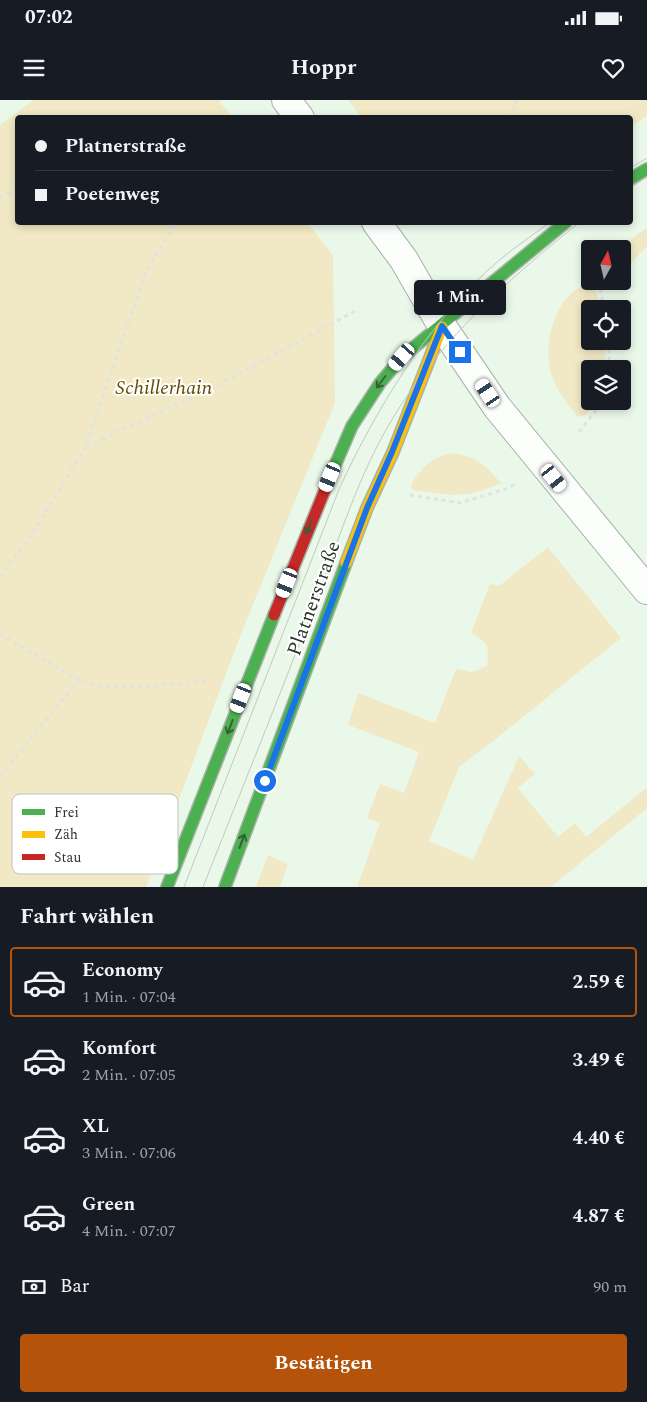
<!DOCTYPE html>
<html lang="de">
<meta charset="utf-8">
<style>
:root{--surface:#171b24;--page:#20242c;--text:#f1f3f6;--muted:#9ea1a6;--line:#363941;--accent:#b45309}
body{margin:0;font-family:Spectral,serif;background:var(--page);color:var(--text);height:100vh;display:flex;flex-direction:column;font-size:19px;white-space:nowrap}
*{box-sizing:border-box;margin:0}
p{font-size:16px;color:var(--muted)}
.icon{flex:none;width:28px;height:28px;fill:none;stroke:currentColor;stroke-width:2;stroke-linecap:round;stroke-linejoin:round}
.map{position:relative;height:787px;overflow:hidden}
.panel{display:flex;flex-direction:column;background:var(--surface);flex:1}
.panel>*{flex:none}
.top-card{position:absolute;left:15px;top:15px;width:618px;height:110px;border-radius:5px;box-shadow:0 2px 8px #0003;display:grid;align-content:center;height:110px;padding:0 20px;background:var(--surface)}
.needle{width:32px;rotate:8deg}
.tools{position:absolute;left:581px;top:140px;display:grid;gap:10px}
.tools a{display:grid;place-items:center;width:50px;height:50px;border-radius:5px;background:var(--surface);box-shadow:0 2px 8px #0003;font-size:25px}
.end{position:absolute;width:22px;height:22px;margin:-11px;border:6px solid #1a73e8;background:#fff;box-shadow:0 0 0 2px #fff}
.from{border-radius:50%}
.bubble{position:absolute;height:35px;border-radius:5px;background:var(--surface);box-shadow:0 2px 8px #0003;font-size:16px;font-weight:700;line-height:35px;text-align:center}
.car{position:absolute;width:15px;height:30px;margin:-15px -8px;border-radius:6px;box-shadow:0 0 4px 1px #0007;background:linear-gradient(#fff 24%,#345 0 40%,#fff 0 76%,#345 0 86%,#fff 0)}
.top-card b{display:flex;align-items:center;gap:18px;height:48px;font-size:19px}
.top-card b+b{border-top:1px solid var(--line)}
.top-card i{width:12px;height:12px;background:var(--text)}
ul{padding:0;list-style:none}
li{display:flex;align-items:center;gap:15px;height:70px;margin:0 10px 8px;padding:0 10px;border:2px solid transparent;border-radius:5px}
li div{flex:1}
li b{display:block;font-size:19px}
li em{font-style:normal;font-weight:700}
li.on{border-color:var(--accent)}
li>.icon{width:45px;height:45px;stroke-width:1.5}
h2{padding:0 20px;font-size:22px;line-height:60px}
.pay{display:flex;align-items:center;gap:12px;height:55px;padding:0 20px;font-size:19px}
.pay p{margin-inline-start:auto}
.action{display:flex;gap:10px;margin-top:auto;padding:10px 20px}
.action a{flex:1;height:58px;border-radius:5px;background:var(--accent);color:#fff;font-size:20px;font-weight:700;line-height:58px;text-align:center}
.status{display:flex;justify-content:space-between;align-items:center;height:35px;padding:0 25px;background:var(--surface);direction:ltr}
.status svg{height:14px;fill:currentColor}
header{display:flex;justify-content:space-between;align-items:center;height:65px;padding:0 20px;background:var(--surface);font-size:22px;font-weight:700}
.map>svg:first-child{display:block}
.green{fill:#f1e9c5}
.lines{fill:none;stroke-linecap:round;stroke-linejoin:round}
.street-casing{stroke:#a7b2a6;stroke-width:30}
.fast-casing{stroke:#a7b2a6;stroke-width:14}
.slow-casing{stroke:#a7b2a6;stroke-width:14}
.jam-casing{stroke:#a7b2a6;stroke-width:14}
.path{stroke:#e0e4e0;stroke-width:3;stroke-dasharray:4 4;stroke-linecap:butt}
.street{stroke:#fcfefc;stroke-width:28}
.fast{stroke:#4caf50;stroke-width:11}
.slow{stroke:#ffc107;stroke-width:11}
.jam{stroke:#c62828;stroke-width:11}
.tram{stroke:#c4c7c4;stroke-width:1}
.oneway{stroke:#376038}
.route{stroke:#1a73e8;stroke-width:6}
.labels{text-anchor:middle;stroke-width:4;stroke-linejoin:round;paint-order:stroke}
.park-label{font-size:20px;font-style:italic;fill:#664a00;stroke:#fff}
.street-label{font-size:20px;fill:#2b352b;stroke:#fff}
.key{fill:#fff;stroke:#bfc2bf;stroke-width:1}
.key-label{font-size:14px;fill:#2b352b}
</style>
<div class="status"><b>07:02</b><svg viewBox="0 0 49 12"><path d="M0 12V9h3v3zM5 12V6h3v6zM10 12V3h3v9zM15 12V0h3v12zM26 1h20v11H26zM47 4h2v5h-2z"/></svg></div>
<header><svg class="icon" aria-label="menu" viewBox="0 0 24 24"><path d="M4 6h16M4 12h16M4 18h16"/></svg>Hoppr<svg class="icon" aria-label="heart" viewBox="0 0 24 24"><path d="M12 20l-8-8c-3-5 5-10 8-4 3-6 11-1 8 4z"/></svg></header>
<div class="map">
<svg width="647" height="787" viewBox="0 0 647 787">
<rect width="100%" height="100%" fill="#eaf8e9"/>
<!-- green -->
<path class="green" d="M34,0H219L232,17L18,18V122L308,123L333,156L335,303L241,534L146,787H0V25Z
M348,0H647V16L630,27V18L361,17Z
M647,128V146L623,172L622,149H616Z
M584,186L596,191L601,209H590V241H606L605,269H590V301H595L586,315L577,317C570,306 559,294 554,281C541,254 552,196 584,186Z
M453,353C478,357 485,365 501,383C465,400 450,395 412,390L411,384C424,366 431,357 453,353Z
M548,447L621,538L493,641L459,667L429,741L473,760L519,656L535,674L518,688L558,737L575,723L586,737L647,687V708L551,787H357L380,723L367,718L380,684L404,693L419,652L348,625L358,593L435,623L456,569L472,572L487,566C489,547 489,543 471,533L490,484L499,486Z
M268,755L288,764L280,787H256Z"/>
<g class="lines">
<defs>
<path id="street" d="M286,0L300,18
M376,122L404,160L442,226L497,307L647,490"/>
<path id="fast" d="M630,79L647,69
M333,370L352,326L380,283L402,257L566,122
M167,787L274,515
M225,787L346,463"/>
<path id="slow" d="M346,463L367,408L393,352L442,227"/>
<path id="jam" d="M274,515L333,370"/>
</defs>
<!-- street casing -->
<use href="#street" class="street-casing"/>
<!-- fast casing -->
<use href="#fast" class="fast-casing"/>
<!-- slow casing -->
<use href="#slow" class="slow-casing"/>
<!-- jam casing -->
<use href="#jam" class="jam-casing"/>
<!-- path -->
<path class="path" d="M508,18L518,0
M0,98L18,88
M451,124L452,122
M599,181L604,209
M609,269V241
M579,332L598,308L601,301
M87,346L211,289L355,211
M410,395L460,403L509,388L515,384
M0,477L34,431L86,346L146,172L176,122
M0,534L79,580L106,587H138L211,581
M0,676L79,580"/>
<!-- street -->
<use href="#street" class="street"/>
<!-- fast -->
<use href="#fast" class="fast"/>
<!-- slow -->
<use href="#slow" class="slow"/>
<!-- jam -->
<use href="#jam" class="jam"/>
<!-- tram -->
<path class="tram" d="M630,68L647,58
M630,88L647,77
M184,787L340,387C376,310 424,230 487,171C506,153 529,138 550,122
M203,787C239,696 276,605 311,514C337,446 357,375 396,313C443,237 511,177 580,122"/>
</g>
<!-- one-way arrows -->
<defs><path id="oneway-shaft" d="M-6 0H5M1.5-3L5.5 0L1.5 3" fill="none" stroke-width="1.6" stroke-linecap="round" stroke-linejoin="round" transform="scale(1.25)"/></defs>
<g class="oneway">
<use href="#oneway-shaft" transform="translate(381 282) rotate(127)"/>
<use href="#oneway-shaft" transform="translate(309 427) rotate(112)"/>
<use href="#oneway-shaft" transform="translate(230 627) rotate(111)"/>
<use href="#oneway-shaft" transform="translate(242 741) rotate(-70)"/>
</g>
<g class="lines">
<!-- route -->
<path class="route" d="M265,681L367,408L392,352L442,226L460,252"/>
</g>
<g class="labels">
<!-- park labels -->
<g class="park-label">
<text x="164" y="294">Schillerhain</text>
</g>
<!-- street labels -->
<g class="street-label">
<text transform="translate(313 498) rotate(-70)" y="7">Platnerstraße</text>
</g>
</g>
<!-- legend -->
<rect x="12" y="694" width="166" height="80" rx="8" class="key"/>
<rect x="22" y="709" width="23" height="6" fill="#4caf50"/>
<rect x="22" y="731" width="23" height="7" fill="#ffc107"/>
<rect x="22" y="754" width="23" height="6" fill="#c62828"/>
<g class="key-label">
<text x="54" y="717">Frei</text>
<text x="54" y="739">Zäh</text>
<text x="54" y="762">Stau</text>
</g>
</svg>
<div class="tools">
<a><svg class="needle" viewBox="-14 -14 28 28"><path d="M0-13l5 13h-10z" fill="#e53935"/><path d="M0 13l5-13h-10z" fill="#9ea1a6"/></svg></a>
<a><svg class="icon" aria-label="locate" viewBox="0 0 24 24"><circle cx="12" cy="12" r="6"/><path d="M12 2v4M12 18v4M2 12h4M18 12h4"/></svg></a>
<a><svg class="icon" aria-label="layers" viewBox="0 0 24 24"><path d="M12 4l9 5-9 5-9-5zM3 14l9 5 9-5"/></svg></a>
</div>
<i class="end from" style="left:265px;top:681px"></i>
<i class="end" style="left:460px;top:252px"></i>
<div class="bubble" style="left:414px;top:180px;width:92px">1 Min.</div>
<i class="car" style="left:402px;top:257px;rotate:221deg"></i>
<i class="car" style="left:488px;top:293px;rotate:326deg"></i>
<i class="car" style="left:330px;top:377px;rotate:203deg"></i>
<i class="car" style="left:554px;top:378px;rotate:141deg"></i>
<i class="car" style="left:287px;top:483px;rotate:202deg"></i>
<i class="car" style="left:241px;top:598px;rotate:201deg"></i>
<div class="top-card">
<b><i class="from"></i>Platnerstraße</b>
<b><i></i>Poetenweg</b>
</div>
</div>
<section class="panel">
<h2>Fahrt wählen</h2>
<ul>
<li class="on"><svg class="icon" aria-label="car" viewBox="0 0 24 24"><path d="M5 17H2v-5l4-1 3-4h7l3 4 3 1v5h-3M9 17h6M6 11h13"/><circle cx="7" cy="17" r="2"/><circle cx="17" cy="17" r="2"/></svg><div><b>Economy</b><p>1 Min. · 07:04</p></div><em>2.59 €</em></li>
<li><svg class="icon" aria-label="car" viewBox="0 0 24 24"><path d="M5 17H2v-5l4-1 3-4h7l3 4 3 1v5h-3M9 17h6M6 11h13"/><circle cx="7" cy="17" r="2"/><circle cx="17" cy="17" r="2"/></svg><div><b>Komfort</b><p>2 Min. · 07:05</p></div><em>3.49 €</em></li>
<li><svg class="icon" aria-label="car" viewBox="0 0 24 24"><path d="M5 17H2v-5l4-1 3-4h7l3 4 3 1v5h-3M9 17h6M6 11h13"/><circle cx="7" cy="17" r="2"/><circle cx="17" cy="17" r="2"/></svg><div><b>XL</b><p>3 Min. · 07:06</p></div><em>4.40 €</em></li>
<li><svg class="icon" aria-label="car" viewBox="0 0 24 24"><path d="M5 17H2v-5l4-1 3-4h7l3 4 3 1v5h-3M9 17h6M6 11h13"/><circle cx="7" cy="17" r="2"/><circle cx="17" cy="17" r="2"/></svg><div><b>Green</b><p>4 Min. · 07:07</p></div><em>4.87 €</em></li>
</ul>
<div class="pay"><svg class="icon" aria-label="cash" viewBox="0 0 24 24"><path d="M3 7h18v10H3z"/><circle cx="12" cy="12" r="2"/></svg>Bar<p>90 m</p></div>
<div class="action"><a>Bestätigen</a></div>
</section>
